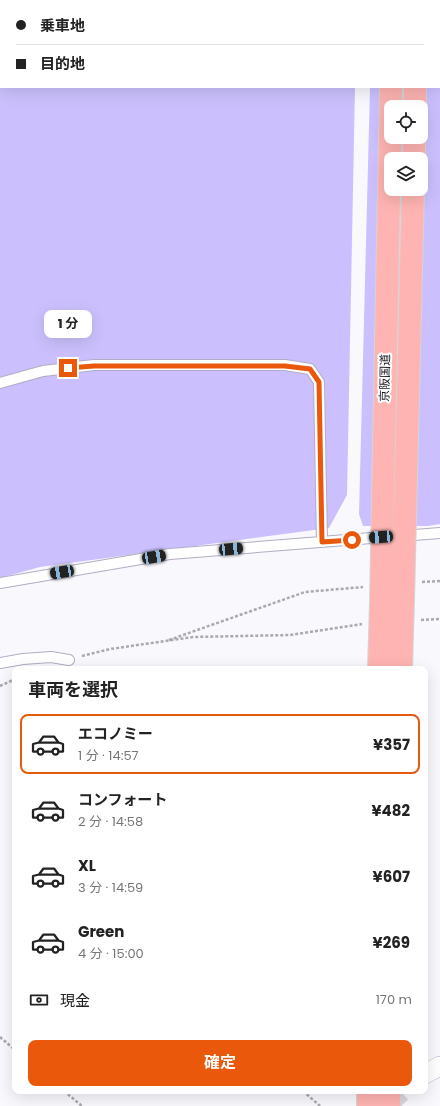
<!DOCTYPE html>
<html lang="ja">
<meta charset="utf-8">
<style>
:root{--surface:#fff;--page:#f6f6f6;--text:#222;--muted:#767676;--line:#e0e0e0;--accent:#ea580c}
body{margin:0;font-family:Poppins,"Noto Sans JP",sans-serif;background:var(--page);color:var(--text);height:100vh;display:flex;flex-direction:column;font-size:15px;white-space:nowrap}
*{box-sizing:border-box;margin:0}
p{font-size:13px;color:var(--muted)}
.icon{flex:none;width:22px;height:22px;fill:none;stroke:currentColor;stroke-width:2;stroke-linecap:round;stroke-linejoin:round}
.map{position:relative;flex:1;overflow:hidden}
.panel{position:absolute;left:12px;top:666px;width:416px;height:428px;display:flex;flex-direction:column;background:var(--surface);border-radius:8px;box-shadow:0 4px 16px #0002}
.panel>*{flex:none}
.banner{position:absolute;left:0px;top:0px;width:440px;height:88px;box-shadow:0 4px 16px #0002;display:grid;align-content:center;height:88px;padding:0 16px;background:var(--surface)}
.fabs{position:absolute;left:384px;top:100px;display:grid;gap:8px}
.fabs a{display:grid;place-items:center;width:44px;height:44px;border-radius:8px;background:var(--surface);box-shadow:0 4px 16px #0002;font-size:20px}
.end{position:absolute;width:18px;height:18px;margin:-9px;border:5px solid #ea580c;background:#fff;box-shadow:0 0 0 2px #fff}
.from{border-radius:50%}
.bubble{position:absolute;height:28px;border-radius:8px;background:var(--surface);box-shadow:0 4px 16px #0002;font-size:13px;font-weight:700;line-height:28px;text-align:center}
.car{position:absolute;width:12px;height:24px;margin:-12px -6px;border-radius:5px;box-shadow:0 0 3px 1px #0007;background:linear-gradient(#222 24%,#8ab4d8 0 40%,#222 0 76%,#8ab4d8 0 86%,#222 0)}
.banner b{display:flex;align-items:center;gap:14px;height:38px;font-size:15px}
.banner b+b{border-top:1px solid var(--line)}
.banner i{width:10px;height:10px;background:var(--text)}
ul{padding:0;list-style:none}
li{display:flex;align-items:center;gap:12px;height:60px;margin:0 8px 6px;padding:0 8px;border:2px solid transparent;border-radius:8px}
li div{flex:1}
li b{display:block;font-size:15px}
li em{font-style:normal;font-weight:700}
li.on{border-color:var(--accent)}
li>.icon{width:36px;height:36px;stroke-width:1.5}
h2{padding:0 16px;font-size:18px;line-height:48px}
.pay{display:flex;align-items:center;gap:10px;height:44px;padding:0 16px;font-size:15px}
.pay p{margin-inline-start:auto}
.action{display:flex;gap:8px;margin-top:auto;padding:8px 16px}
.action a{flex:1;height:46px;border-radius:8px;background:var(--accent);color:#fff;font-size:16px;font-weight:700;line-height:46px;text-align:center}
.map>svg:first-child{display:block}
.green{fill:#cbc0fd;fill-rule:evenodd}
.lines{fill:none;stroke-linecap:round;stroke-linejoin:round}
.minor-tunnel{stroke:#d7d6db;stroke-width:19;stroke-dasharray:19 10;stroke-linecap:butt}
.service-casing{stroke:#b0adc3;stroke-width:12}
.minor-casing{stroke:#b0adc3;stroke-width:20}
.trunk-casing{stroke:#d5d5d6;stroke-width:24}
.path{stroke:#aaa9af;stroke-width:2.5;stroke-dasharray:3 2;stroke-linecap:butt}
.service{stroke:#fff;stroke-width:10}
.minor{stroke:#fff;stroke-width:19}
.trunk{stroke:#feb4b2;stroke-width:22}
.trunk-bridge-casing{stroke:#d5d5d6;stroke-width:24;stroke-linecap:butt}
.trunk-bridge{stroke:#feb4b2;stroke-width:22}
.route{stroke:#ea580c;stroke-width:5}
.labels{text-anchor:middle;stroke-width:4;stroke-linejoin:round;paint-order:stroke}
.street-label{font-size:12px;fill:#15131b;stroke:#fff}
</style>
<div class="map">
<svg width="440" height="1106" viewBox="0 0 440 1106">
<rect width="100%" height="100%" fill="#f9f8fd"/>
<!-- green -->
<path class="green" d="M0,0H356V1H1V87H355L347,495L329,528L40,567L0,578Z
M373,0H440V524L428,526H363L359,514L370,87H439V1H373ZM391,107H421V137H391ZM391,159H421V189H391Z"/>
<g class="lines">
<!-- minor-tunnel -->
<path class="minor-tunnel" d="M388,1106L403,1091"/>
<defs>
<path id="service" d="M0,383L43,371L94,365H285L310,369L319,382L322,542
M402,536L440,533
M0,583L170,554L384,537
M0,663L23,659L51,657L69,660"/>
<path id="minor" d="M425,1074L440,1066"/>
<path id="trunk" d="M392,1V0
M417,1V0
M415,107V87
M414,159V137
M379,669L381,602
M401,669L403,600
M368,1106V1091
M389,1106V1091"/>
</defs>
<!-- service casing -->
<use href="#service" class="service-casing"/>
<!-- minor casing -->
<use href="#minor" class="minor-casing"/>
<!-- trunk casing -->
<use href="#trunk" class="trunk-casing"/>
<!-- path -->
<path class="path" d="M422,582L440,581
M421,620L440,619
M169,640L305,592L363,587
M82,656L110,649L193,637L290,635L362,624
M0,686L15,679
M0,1037L15,1050
M64,1091L82,1106
M303,1091L320,1106"/>
<!-- service -->
<use href="#service" class="service"/>
<!-- minor -->
<use href="#minor" class="minor"/>
<!-- trunk -->
<use href="#trunk" class="trunk"/>
<defs>
<path id="trunk-bridge" d="M403,600L413,189
M381,602L391,87"/>
</defs>
<!-- trunk-bridge casing -->
<use href="#trunk-bridge" class="trunk-bridge-casing"/>
<!-- trunk-bridge -->
<use href="#trunk-bridge" class="trunk-bridge"/>
</g>
<g class="lines">
<!-- route -->
<path class="route" d="M68,368L94,366H285L310,369L319,382L322,542L352,540"/>
</g>
<g class="labels">
<!-- street labels -->
<g class="street-label">
<text transform="translate(385 378) rotate(-89)" y="4">京阪国道</text>
</g>
</g>
</svg>
<div class="fabs">
<a><svg class="icon" aria-label="locate" viewBox="0 0 24 24"><circle cx="12" cy="12" r="6"/><path d="M12 2v4M12 18v4M2 12h4M18 12h4"/></svg></a>
<a><svg class="icon" aria-label="layers" viewBox="0 0 24 24"><path d="M12 4l9 5-9 5-9-5zM3 14l9 5 9-5"/></svg></a>
</div>
<i class="end from" style="left:352px;top:540px"></i>
<i class="end" style="left:68px;top:368px"></i>
<div class="bubble" style="left:44px;top:310px;width:48px">1 分</div>
<i class="car" style="left:381px;top:537px;rotate:266deg"></i>
<i class="car" style="left:231px;top:549px;rotate:85deg"></i>
<i class="car" style="left:154px;top:557px;rotate:80deg"></i>
<i class="car" style="left:62px;top:572px;rotate:260deg"></i>
<div class="banner">
<b><i class="from"></i>乗車地</b>
<b><i></i>目的地</b>
</div>
<section class="panel">
<h2>車両を選択</h2>
<ul>
<li class="on"><svg class="icon" aria-label="car" viewBox="0 0 24 24"><path d="M5 17H2v-5l4-1 3-4h7l3 4 3 1v5h-3M9 17h6M6 11h13"/><circle cx="7" cy="17" r="2"/><circle cx="17" cy="17" r="2"/></svg><div><b>エコノミー</b><p>1 分 · 14:57</p></div><em>¥357</em></li>
<li><svg class="icon" aria-label="car" viewBox="0 0 24 24"><path d="M5 17H2v-5l4-1 3-4h7l3 4 3 1v5h-3M9 17h6M6 11h13"/><circle cx="7" cy="17" r="2"/><circle cx="17" cy="17" r="2"/></svg><div><b>コンフォート</b><p>2 分 · 14:58</p></div><em>¥482</em></li>
<li><svg class="icon" aria-label="car" viewBox="0 0 24 24"><path d="M5 17H2v-5l4-1 3-4h7l3 4 3 1v5h-3M9 17h6M6 11h13"/><circle cx="7" cy="17" r="2"/><circle cx="17" cy="17" r="2"/></svg><div><b>XL</b><p>3 分 · 14:59</p></div><em>¥607</em></li>
<li><svg class="icon" aria-label="car" viewBox="0 0 24 24"><path d="M5 17H2v-5l4-1 3-4h7l3 4 3 1v5h-3M9 17h6M6 11h13"/><circle cx="7" cy="17" r="2"/><circle cx="17" cy="17" r="2"/></svg><div><b>Green</b><p>4 分 · 15:00</p></div><em>¥269</em></li>
</ul>
<div class="pay"><svg class="icon" aria-label="cash" viewBox="0 0 24 24"><path d="M3 7h18v10H3z"/><circle cx="12" cy="12" r="2"/></svg>現金<p>170 m</p></div>
<div class="action"><a>確定</a></div>
</section>
</div>
